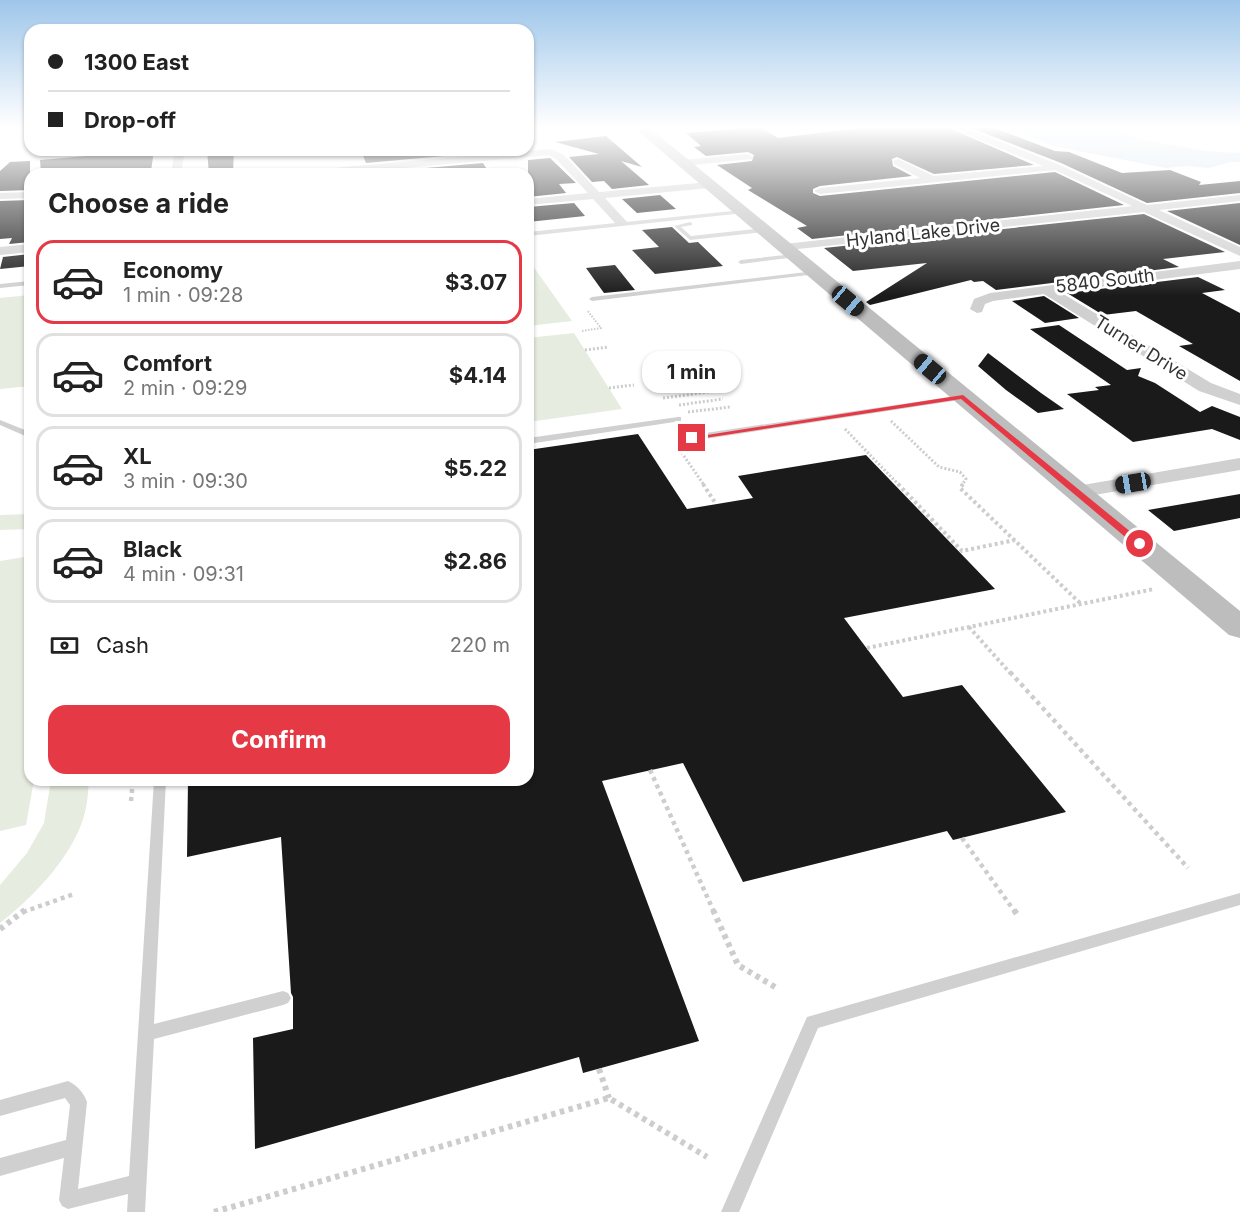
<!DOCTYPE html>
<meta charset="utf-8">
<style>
:root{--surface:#fff;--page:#f6f6f6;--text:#222;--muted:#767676;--line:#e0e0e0;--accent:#e63946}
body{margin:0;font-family:Inter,sans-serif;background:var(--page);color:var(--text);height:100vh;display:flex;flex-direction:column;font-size:22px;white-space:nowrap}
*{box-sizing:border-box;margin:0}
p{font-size:20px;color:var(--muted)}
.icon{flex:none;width:33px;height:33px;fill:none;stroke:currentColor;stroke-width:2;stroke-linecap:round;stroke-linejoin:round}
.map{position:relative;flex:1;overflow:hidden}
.panel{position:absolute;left:24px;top:168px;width:510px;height:618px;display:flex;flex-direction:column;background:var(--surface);border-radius:18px;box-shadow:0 2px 4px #0004}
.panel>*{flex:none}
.banner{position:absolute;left:24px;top:24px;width:510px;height:132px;border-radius:18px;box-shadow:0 2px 4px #0004;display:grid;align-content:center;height:132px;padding:0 24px;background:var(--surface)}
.end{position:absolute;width:27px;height:27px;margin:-14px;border:8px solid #e63946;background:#fff;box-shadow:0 0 0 3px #fff}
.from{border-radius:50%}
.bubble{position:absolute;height:42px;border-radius:18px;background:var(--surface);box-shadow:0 2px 4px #0004;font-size:20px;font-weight:700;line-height:42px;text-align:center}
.car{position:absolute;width:18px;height:36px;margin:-18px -9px;border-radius:8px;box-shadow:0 0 4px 2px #0007;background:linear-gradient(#222 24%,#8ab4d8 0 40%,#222 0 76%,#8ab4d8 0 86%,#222 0)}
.banner b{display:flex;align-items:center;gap:21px;height:57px;font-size:22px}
.banner b+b{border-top:2px solid var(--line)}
.banner i{width:15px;height:15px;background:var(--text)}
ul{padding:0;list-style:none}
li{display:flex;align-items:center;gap:18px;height:84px;margin:0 12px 9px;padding:0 12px;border:3px solid var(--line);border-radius:18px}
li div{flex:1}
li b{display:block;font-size:22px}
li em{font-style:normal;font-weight:700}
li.current{border-color:var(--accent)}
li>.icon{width:54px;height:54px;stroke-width:1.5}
h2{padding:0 24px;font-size:27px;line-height:72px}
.pay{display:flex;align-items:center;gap:15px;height:66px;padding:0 24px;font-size:22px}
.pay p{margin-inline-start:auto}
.cta{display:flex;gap:12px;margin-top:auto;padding:12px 24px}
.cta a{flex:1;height:69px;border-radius:18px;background:var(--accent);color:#fff;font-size:24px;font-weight:700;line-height:69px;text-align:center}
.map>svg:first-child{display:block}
.green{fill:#e6ecdf}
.water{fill:#cfe2ee}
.building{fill:#1a1a1a}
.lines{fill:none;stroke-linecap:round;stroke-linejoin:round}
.path-far4{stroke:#cdcdcd;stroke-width:2;stroke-dasharray:1.5 1.5;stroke-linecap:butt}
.path-far3{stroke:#cdcdcd;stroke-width:3;stroke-dasharray:2 2;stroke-linecap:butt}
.path-far2{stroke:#cdcdcd;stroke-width:4;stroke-dasharray:3 3;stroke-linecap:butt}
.path-far1{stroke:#cdcdcd;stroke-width:4.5;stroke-dasharray:4 4;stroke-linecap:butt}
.path{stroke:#cdcdcd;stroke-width:6;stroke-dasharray:4.5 4.5;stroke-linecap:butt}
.lane{fill:#d0d0d0;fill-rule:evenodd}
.street{fill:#d0d0d0;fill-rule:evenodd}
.secondary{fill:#bdbdbd;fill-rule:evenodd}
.route{fill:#e63946}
.labels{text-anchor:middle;stroke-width:6;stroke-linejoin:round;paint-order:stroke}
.far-street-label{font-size:18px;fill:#333;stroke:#fff}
</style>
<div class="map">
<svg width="1240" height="1212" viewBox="0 0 1240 1212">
<rect width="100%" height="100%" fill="#fff"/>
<!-- green -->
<path class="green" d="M528,259L572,321L528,326Z
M30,295V386L0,389V298Z
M574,333L622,409L528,422V338Z
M30,514V529L0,530V515Z
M30,556V780H34L26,825L0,831V561Z
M51,780H89C88,789 88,799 86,808C77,852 35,896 0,923V885L27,853L44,823Z"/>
<!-- water -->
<path class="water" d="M1007,126H1094L1143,140L1206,151L1240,153V162H1230L1209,168L1188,166L1165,168L1053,146Z"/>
<!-- building -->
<path class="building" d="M876,126H944L1034,165L934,174L897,157L892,159L893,166L912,176L820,186L813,189V193L820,196L1055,172L1124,205L812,239L797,228L807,226L748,190L752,188L717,165L752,161L754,155L748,152L706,156L694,147L701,146L686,133L760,127L778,138Z
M966,126H989L1055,151L1069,152L1122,173L1170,170L1201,182L1199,185L1240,181V193L1147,203L1061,163Z
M606,136L642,167L621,161L649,185L612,189L604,181L592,182L569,157L599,154L555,142Z
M154,150L151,171L144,172V174H41L40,160Z
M207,150H234L233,173L209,174Z
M396,150H475L477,153L366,163L362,153Z
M550,158L576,183L559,184L566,193L528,197V160Z
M30,161V190L0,191V171L10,162Z
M483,163L488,171L454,174L369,173Z
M660,195L676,209L637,213L622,199Z
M30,200V242L9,244L12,238L0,239V201Z
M574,203L585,216L528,222V207Z
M1240,203V245L1167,211Z
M1144,214L1225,252L1163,259L1179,267L996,290L983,281L974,282L971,280L870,305L866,302L927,263L853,271L824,248Z
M672,227L689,243L698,242L723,266L655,274L632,250L659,247L642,230Z
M30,254V266L0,269L3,257Z
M615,265L635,290L604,293L586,268Z
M1198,277L1225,290L1202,293L1240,313V381L1179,346L1193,344L1136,311L1103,315L1067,293Z
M1044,296L1079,318L1045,323L1012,301Z
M1059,325L1127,370L1141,368L1138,376L1155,383L1200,412L1212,406L1240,417V440L1212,429L1133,442L1067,394L1099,390L1095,387L1111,385L1030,329Z
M988,353L1041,393L1064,409L1038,413L1006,390L978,366Z
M638,434L687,509L753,498L738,476L866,455L995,589L844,618L903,697L962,685L1066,812L953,840L947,831L743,882L683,763L602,781L699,1041L583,1073L579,1057L255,1149L253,1038L293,1029V997L291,993L281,837L187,857L188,780H528V450Z
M1240,494V518L1174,531L1148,510Z"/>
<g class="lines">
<!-- path-far4 -->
<path class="path-far4" d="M582,331L601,328L587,310"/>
<!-- path-far3 -->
<path class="path-far3" d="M585,350L608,347
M609,388L634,385
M663,398L717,391
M679,405L723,399
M688,412L730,407
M891,421L939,467L960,472L966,479L962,485
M845,429L899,485
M677,446L704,485"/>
<!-- path-far2 -->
<path class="path-far2" d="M703,484L716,504
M898,484L962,551L1015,540
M963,484L960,488L1080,603
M969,627L1011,674
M867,648L1154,589"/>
<!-- path-far1 -->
<path class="path-far1" d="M1010,672L1188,868
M650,770L714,912
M131,801L133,780
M962,838L1015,912
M23,912L74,894"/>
<!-- path -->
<path class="path" d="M713,910L738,965L775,987
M1014,910L1019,917
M0,929L25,910
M599,1069L609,1098
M214,1212L609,1098L707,1157"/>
<!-- lane -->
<path class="lane" d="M528,126H543L528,128Z
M742,210L745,212L744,213L528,236V232Z
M690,222L692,223V225L681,227L691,236L764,228L767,230L764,232L690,240L674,226Z
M794,254L796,255V257L741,264L738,262L741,260Z
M815,271L818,273L817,274L592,301L589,299L592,297Z
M30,281V285L0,288V284Z
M963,395H966V399L692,441L688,438L692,435Z
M678,417H681V421L528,444V438Z
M0,420L30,432V438L0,425Z
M154,780H166L154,1024L283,991L288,993L291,998L288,1003L283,1005L154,1039L145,1212H127L128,1194L68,1209L62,1206L59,1200L64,1158L0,1176V1158L66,1140L70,1105L65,1098L0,1116V1100L68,1081C77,1085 84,1093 87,1102L78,1189L129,1176Z
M1240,893V905L818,1028L739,1212H721L807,1017Z"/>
<!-- street -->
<path class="street" d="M16,126H30V130L17,129Z
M788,126H817C810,131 795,131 788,126Z
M946,126H960L1060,165L1147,205L1240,195V201L1159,210L1240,247V256L1144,212L779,251L778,248L784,244L1132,206L1055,170L820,194L814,191L820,188L920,178L894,164V160L898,159L934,176L1043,166Z
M1230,126H1240V130L1232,128Z
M551,149L564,155L599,192L709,182L715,185L709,188L605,198L627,222L621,226L617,225L593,199L528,205V199L588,193L556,159L549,155L336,174H294L299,171Z
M57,150H93L88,153L61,155L57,154Z
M175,150H185L181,174H171Z
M748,154L753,157L752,159L682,166L677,163L682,160Z
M30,192V198L0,199V193Z
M30,244V252L0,255V247Z
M1240,261V269L1060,292L1211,383L1240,394V405L1199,391L1044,294L993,301L985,304L982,312L977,313L970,309L974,299L990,293Z
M1240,458V470L1077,498L1070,496L1067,492L1070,488L1077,486Z"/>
<!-- secondary -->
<path class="secondary" d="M632,126H647L1240,611V638L1229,635Z"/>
</g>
<!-- sky -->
<linearGradient id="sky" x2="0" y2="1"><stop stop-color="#9ec6ea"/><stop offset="0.43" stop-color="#fff"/><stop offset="1" stop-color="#fff" stop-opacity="0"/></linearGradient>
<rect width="1240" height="296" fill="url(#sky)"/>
<!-- route -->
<path class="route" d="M963,395L1143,542V546H1136L961,399L692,440L688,438Z"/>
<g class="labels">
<!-- far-street labels -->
<g class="far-street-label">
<text transform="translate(923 233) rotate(-6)" y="6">Hyland Lake Drive</text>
<text transform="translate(1105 281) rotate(-7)" y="6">5840 South</text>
<text transform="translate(1141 348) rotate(32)" y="6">Turner Drive</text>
</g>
</g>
</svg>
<i class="end from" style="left:1140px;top:544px"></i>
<i class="end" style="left:692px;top:438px"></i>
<div class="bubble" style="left:642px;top:351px;width:99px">1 min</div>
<i class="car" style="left:848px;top:301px;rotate:130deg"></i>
<i class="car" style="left:930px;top:369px;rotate:310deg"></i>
<i class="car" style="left:1133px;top:483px;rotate:260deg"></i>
<div class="banner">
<b><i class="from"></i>1300 East</b>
<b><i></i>Drop-off</b>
</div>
<section class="panel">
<h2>Choose a ride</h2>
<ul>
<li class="current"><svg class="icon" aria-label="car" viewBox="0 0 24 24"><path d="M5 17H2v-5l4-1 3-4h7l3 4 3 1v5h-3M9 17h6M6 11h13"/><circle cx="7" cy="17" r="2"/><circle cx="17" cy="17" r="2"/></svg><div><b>Economy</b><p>1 min · 09:28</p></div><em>$3.07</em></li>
<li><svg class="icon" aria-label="car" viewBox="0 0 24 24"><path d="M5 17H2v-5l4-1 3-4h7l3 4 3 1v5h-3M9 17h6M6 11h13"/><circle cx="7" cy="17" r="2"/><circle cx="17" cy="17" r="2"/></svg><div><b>Comfort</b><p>2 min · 09:29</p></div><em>$4.14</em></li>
<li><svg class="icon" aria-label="car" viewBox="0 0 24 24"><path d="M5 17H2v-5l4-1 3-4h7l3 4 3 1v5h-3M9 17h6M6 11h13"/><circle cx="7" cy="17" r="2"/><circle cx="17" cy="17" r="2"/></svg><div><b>XL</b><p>3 min · 09:30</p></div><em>$5.22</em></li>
<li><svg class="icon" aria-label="car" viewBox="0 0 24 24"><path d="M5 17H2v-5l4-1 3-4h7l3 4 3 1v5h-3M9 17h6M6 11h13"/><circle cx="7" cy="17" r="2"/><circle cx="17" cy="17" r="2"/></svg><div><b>Black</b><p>4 min · 09:31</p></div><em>$2.86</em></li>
</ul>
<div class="pay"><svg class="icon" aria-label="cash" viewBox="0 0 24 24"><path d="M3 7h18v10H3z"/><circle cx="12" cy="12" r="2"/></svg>Cash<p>220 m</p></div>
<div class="cta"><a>Confirm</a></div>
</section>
</div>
